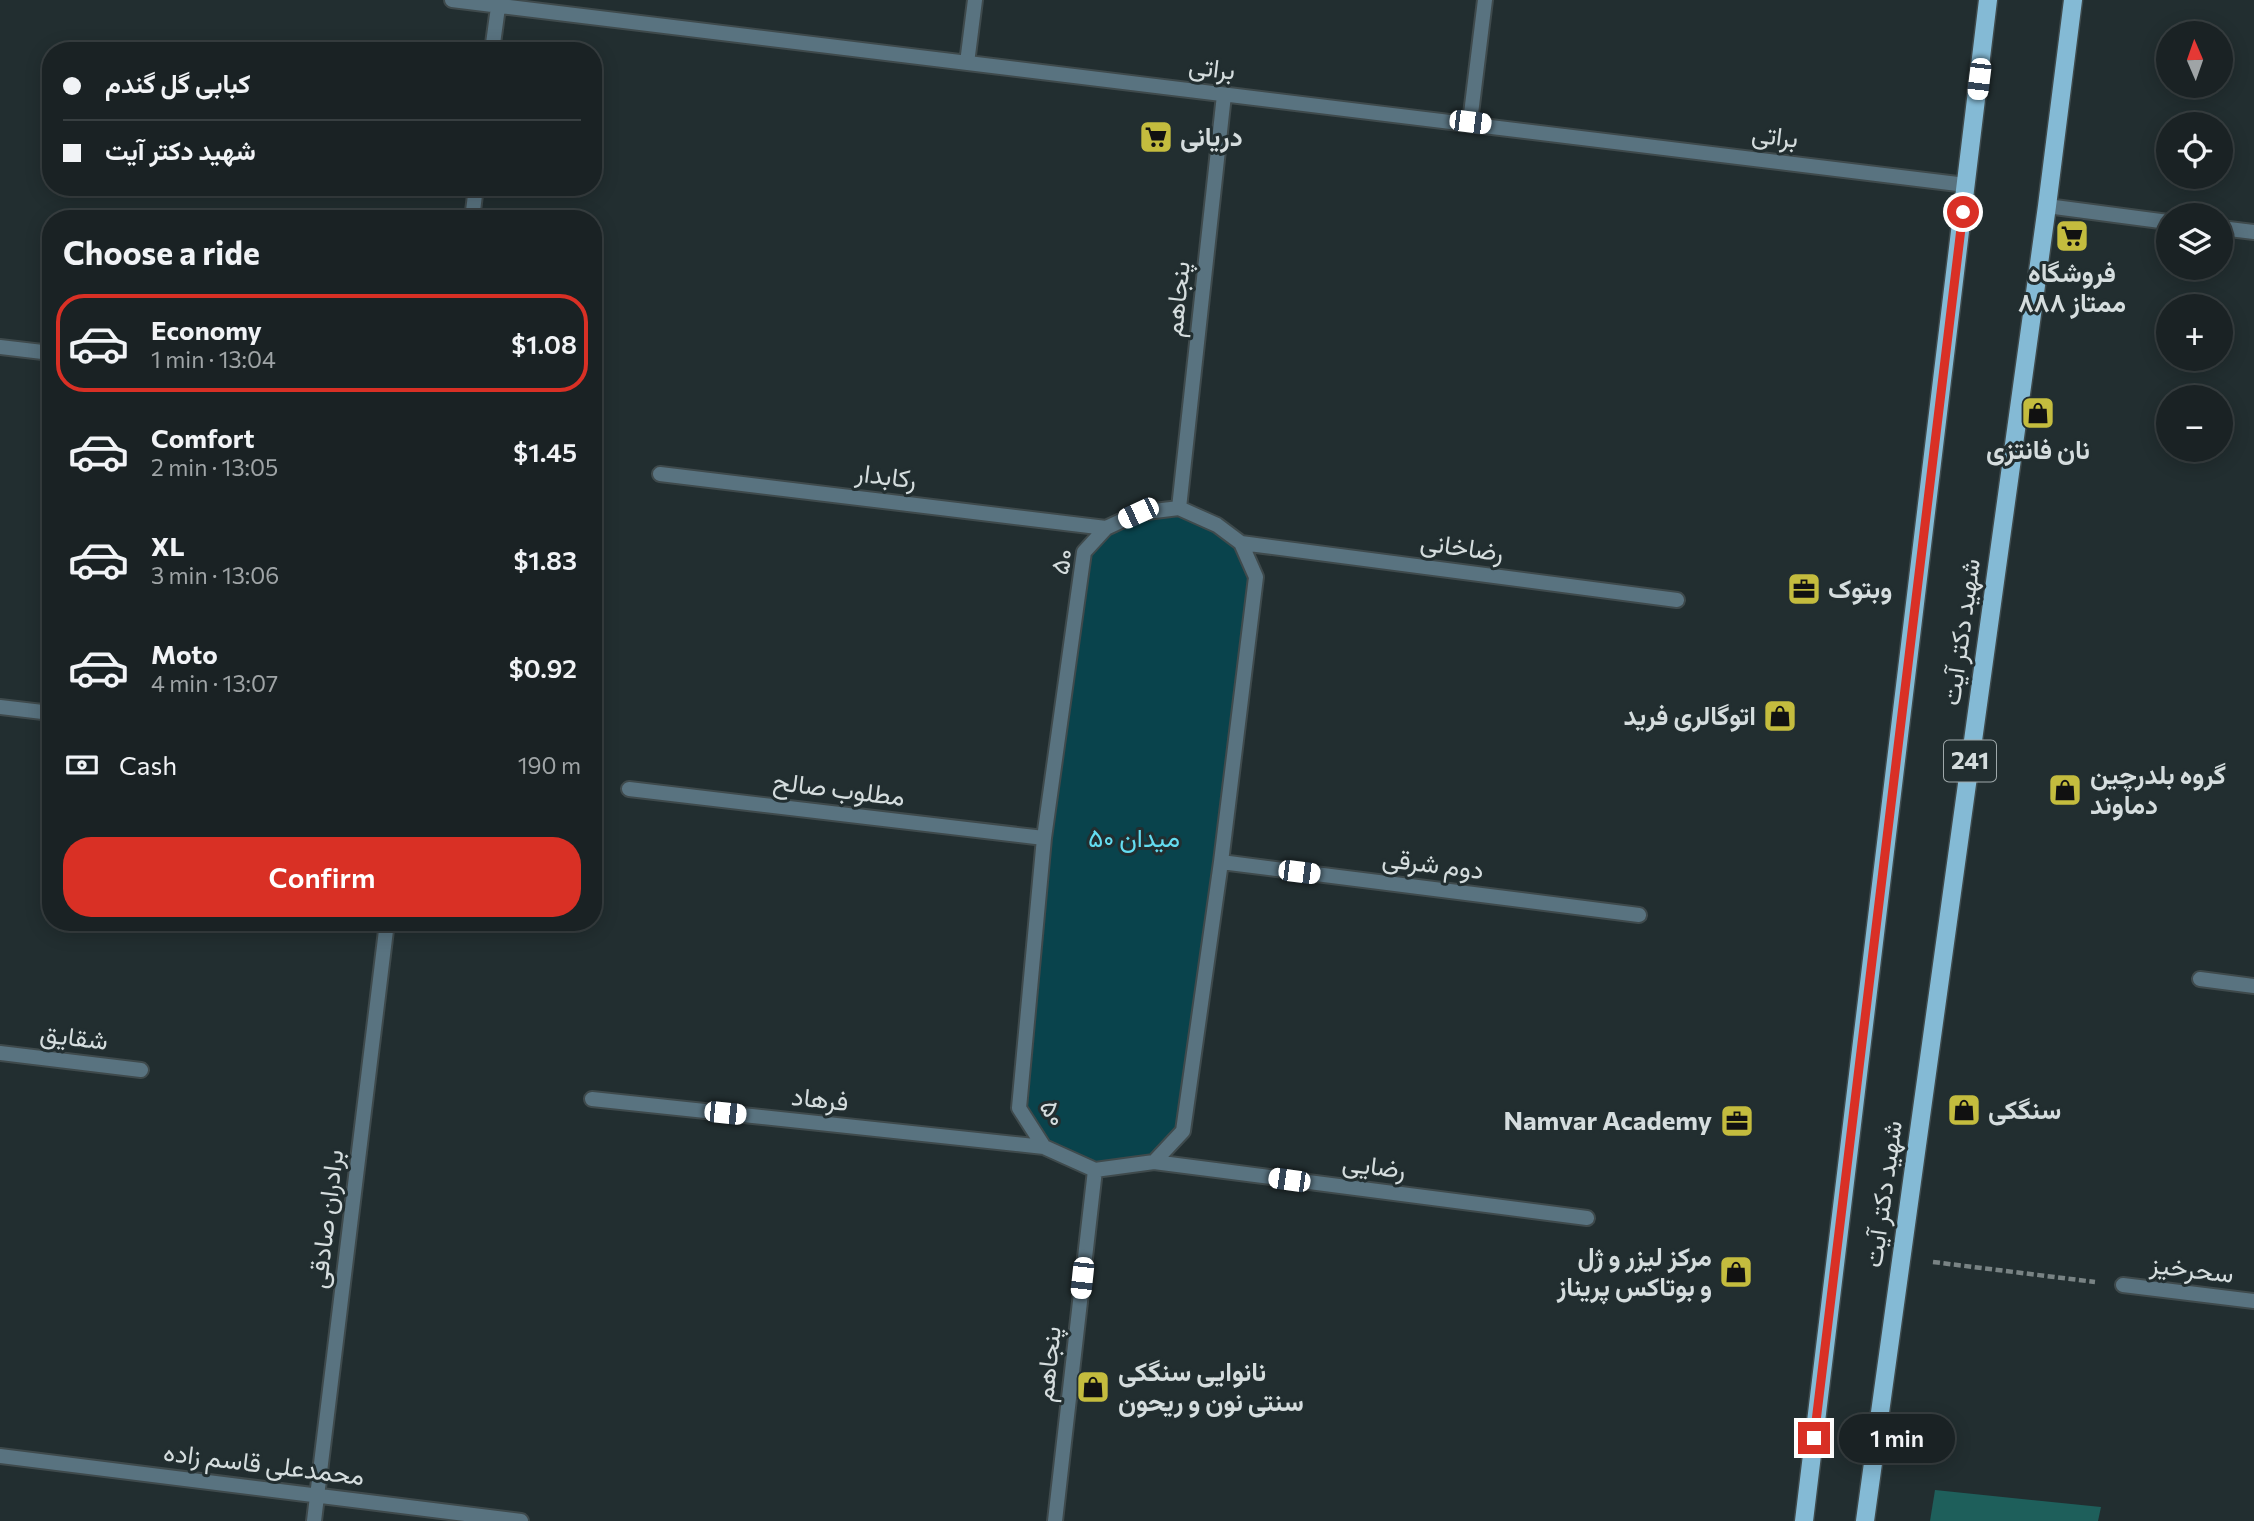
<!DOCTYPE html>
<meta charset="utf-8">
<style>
:root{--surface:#1a2224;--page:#272f31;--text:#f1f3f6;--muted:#9fa4a6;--line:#383f41;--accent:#d93025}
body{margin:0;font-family:Commissioner,Vazirmatn,sans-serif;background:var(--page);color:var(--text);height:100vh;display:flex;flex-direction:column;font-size:26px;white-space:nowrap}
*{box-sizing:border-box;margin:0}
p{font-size:23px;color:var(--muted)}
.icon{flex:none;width:38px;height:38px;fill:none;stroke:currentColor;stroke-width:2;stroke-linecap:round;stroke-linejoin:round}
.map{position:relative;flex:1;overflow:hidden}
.details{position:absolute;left:42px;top:210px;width:560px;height:721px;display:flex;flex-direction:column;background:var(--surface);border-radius:28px;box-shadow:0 4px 18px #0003,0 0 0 2px var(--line)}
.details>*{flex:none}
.top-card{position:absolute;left:42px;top:42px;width:560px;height:154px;border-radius:28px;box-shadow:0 4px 18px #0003,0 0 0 2px var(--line);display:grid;align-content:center;height:154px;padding:0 21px;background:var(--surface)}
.needle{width:46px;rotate:358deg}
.controls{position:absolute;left:2156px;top:21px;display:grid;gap:14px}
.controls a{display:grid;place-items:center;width:77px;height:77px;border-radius:50%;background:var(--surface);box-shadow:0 4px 18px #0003,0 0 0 2px var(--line);font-size:35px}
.end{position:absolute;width:32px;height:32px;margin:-16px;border:9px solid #d93025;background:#fff;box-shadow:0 0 0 4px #fff}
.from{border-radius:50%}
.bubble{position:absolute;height:49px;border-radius:24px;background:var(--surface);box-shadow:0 4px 18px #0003,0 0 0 2px var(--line);font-size:23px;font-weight:600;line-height:49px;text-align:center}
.car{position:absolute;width:21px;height:42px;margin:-21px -10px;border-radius:9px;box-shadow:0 0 5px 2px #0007;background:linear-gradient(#fff 24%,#345 0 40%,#fff 0 76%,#345 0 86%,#fff 0)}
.top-card b{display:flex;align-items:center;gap:24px;height:66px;font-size:26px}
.top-card b+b{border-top:2px solid var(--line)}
.top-card i{width:18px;height:18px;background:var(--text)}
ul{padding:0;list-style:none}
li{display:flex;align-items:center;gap:21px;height:98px;margin:0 14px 10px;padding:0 7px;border:4px solid transparent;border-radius:28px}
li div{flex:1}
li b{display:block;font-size:26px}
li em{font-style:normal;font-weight:600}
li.on{border-color:var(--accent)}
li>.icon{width:63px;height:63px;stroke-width:1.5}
h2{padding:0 21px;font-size:32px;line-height:84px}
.pay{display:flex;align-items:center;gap:18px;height:77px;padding:0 21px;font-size:26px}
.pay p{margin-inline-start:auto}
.button{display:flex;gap:14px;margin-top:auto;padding:14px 21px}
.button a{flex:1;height:80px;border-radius:28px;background:var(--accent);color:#fff;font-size:28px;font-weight:600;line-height:80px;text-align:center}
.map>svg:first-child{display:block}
.green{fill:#09434c}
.building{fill:#1e5f5b}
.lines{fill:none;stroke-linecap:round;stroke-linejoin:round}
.street-casing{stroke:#3f4a4c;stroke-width:18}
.primary-casing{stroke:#3f4a4c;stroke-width:21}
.path{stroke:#798384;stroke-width:4.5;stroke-dasharray:7 3.5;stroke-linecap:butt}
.street{stroke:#597380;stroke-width:14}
.primary{stroke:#84bad5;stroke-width:18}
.route{stroke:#d93025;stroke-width:9}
.labels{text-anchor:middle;stroke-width:6;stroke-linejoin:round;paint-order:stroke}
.shield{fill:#222e30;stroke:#9fa8aa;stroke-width:2}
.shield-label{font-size:24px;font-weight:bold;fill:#d5ddde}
.street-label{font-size:26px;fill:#d5ddde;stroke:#222e30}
.poi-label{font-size:26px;font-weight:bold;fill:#d5ddde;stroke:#222e30;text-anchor:start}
.park-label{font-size:26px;fill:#64ddf1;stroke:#222e30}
</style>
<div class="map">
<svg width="2254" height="1521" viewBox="0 0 2254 1521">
<rect width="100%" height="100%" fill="#222e30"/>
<!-- green -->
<path class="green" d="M1179,508L1241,543L1256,577L1183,1131L1154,1162L1095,1170L1044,1147L1019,1108L1084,552L1106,528Z"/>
<!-- building -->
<path class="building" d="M1935,1490L2101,1507L2098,1521H1930Z"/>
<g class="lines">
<defs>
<path id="street" d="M452,0C956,62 1461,121 1966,185
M492,51L499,0
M967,63L975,0
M1470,122L1485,0
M2047,206L2168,222
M472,219L476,187
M2221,228L2254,232
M0,347L51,353
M660,474L1106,528
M1179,508L1224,95
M1241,543L1677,600
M0,707L51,713
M629,789L1044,838
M1221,862L1639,915
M2200,979L2254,986
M0,1053L141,1070
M592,1099L1044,1147
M1154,1162L1183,1131L1221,862L1256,577L1241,543L1217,525L1179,508L1138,513L1106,528L1084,552L1044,838L1019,1108L1044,1147L1095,1170L1154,1162L1587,1218
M2123,1285L2254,1301
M0,1456L521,1521
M314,1521L387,922
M1055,1521L1095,1170"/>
<path id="primary" d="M1804,1521L1988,0
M1865,1521L2047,206L2073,0"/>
</defs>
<!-- street casing -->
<use href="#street" class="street-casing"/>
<!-- primary casing -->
<use href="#primary" class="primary-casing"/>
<!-- path -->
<path class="path" d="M1933,1262L2095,1282"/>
<!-- street -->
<use href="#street" class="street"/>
<!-- primary -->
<use href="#primary" class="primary"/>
</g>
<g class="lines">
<!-- route -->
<path class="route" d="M1814,1438L1963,212"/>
</g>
<!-- icons -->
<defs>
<symbol id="supermarket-square" viewBox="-11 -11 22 22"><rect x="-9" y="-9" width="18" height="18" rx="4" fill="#c4bc3e" stroke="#222e30"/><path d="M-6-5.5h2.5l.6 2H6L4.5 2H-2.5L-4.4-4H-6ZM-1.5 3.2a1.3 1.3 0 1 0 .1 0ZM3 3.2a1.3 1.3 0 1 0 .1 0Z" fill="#111"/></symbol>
<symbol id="shop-square" viewBox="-11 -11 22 22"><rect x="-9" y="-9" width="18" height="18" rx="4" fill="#c4bc3e" stroke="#222e30"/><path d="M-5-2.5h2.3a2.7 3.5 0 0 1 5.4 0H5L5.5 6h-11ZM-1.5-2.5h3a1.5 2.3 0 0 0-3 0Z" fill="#111"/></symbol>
<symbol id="office-square" viewBox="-11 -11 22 22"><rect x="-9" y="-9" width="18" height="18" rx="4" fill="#c4bc3e" stroke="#222e30"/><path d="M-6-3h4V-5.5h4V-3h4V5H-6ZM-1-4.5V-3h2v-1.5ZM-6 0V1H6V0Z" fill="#111"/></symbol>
</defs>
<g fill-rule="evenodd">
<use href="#supermarket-square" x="1137" y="118" width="38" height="38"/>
<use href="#supermarket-square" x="2053" y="217" width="38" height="38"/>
<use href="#shop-square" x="2019" y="394" width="38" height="38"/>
<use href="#office-square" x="1785" y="570" width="38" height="38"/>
<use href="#shop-square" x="1761" y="697" width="38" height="38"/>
<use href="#shop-square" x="2046" y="771" width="38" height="38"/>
<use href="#shop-square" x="1945" y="1091" width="38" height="38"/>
<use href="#office-square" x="1718" y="1102" width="38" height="38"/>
<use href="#shop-square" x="1717" y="1253" width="38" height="38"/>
<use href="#shop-square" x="1074" y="1368" width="38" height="38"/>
</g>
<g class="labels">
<!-- shield labels -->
<rect class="shield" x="1944" y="740.5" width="52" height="41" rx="5"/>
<g class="shield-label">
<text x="1970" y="769">241</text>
</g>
<!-- street labels -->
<g class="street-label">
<text transform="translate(1212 68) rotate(7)" y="9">براتی</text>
<text transform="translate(1775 136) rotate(7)" y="9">براتی</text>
<text transform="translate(1177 299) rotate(-84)" y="9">پنجاهم</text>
<text transform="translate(886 476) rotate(7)" y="9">رکابدار</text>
<text transform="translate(1462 547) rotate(8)" y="9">رضاخانی</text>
<text transform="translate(1062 561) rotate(-74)" y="9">۵۰</text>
<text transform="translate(1961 632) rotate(-82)" y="9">شهید دکتر آیت</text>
<text transform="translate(839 789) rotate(7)" y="9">مطلوب صالح</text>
<text transform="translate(1433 864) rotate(7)" y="9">دوم شرقی</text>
<text transform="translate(74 1037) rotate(7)" y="9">شقایق</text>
<text transform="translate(820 1099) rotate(6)" y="9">فرهاد</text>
<text transform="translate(1053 1113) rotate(60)" y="9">۵۰</text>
<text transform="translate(1374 1166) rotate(7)" y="9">رضایی</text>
<text transform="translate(1883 1194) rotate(-82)" y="9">شهید دکتر آیت</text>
<text transform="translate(326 1219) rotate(-83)" y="9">برادران صادقی</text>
<text transform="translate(2192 1269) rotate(7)" y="9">سحرخیز</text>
<text transform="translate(1048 1364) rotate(-84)" y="9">پنجاهم</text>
<text transform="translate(264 1464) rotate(7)" y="9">محمدعلی قاسم زاده</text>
</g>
<!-- poi labels -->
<g class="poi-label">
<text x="1180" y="146">دریانی</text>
<text x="2072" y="282" text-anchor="middle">فروشگاه<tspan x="2072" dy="30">ممتاز ۸۸۸</tspan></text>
<text x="2038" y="459" text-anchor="middle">نان فانتزی</text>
<text x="1828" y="598">وبتوک</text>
<text x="1756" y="725" text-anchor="end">اتوگالری فرید</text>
<text x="2090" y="784">گروه بلدرچین<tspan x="2090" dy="30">دماوند</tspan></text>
<text x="1988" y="1119">سنگکی</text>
<text x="1712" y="1130" text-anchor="end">Namvar Academy</text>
<text x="1712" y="1266" text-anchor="end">مرکز لیزر و ژل<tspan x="1712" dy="30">و بوتاکس پریناز</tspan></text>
<text x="1118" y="1381">نانوایی سنگکی<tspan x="1118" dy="30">سنتی نون و ریحون</tspan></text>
</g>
<!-- park labels -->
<g class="park-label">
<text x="1134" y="847">میدان ۵۰</text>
</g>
</g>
</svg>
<div class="controls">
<a><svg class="needle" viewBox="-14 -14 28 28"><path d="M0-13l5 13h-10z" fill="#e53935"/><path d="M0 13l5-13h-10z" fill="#9fa4a6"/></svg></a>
<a><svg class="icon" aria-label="locate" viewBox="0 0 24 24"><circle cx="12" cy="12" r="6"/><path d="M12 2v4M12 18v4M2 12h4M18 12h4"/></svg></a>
<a><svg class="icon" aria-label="layers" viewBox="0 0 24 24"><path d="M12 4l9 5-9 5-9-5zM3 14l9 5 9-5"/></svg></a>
<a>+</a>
<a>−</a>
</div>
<i class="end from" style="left:1963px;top:212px"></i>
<i class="end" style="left:1814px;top:1438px"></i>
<div class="bubble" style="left:1839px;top:1414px;width:116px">1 min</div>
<i class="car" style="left:1979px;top:79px;rotate:187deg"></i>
<i class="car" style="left:1470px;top:122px;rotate:97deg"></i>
<i class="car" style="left:1138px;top:513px;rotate:245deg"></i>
<i class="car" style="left:1299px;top:872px;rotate:97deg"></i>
<i class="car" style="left:725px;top:1113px;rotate:96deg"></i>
<i class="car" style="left:1289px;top:1180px;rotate:278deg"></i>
<i class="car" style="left:1082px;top:1278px;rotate:186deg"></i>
<div class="top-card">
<b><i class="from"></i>کبابی گل گندم</b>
<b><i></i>شهید دکتر آیت</b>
</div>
<section class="details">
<h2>Choose a ride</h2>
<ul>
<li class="on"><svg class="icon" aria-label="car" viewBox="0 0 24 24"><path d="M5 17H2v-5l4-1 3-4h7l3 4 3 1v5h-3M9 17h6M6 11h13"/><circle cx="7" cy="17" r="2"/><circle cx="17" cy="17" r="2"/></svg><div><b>Economy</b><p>1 min · 13:04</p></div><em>$1.08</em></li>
<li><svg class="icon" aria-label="car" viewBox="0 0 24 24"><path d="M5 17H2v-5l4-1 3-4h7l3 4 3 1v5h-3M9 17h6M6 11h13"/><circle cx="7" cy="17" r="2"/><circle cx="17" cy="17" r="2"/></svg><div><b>Comfort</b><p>2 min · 13:05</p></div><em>$1.45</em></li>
<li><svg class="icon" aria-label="car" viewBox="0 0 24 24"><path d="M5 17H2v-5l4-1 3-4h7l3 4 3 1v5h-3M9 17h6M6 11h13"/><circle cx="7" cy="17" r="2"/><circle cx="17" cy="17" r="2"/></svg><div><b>XL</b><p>3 min · 13:06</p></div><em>$1.83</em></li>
<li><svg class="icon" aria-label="car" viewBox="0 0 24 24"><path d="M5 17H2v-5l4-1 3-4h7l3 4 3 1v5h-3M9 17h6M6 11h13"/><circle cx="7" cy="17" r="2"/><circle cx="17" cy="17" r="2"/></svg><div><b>Moto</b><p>4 min · 13:07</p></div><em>$0.92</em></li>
</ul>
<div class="pay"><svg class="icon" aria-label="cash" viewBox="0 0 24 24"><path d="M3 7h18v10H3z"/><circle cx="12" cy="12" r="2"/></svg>Cash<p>190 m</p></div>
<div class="button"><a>Confirm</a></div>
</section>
</div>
